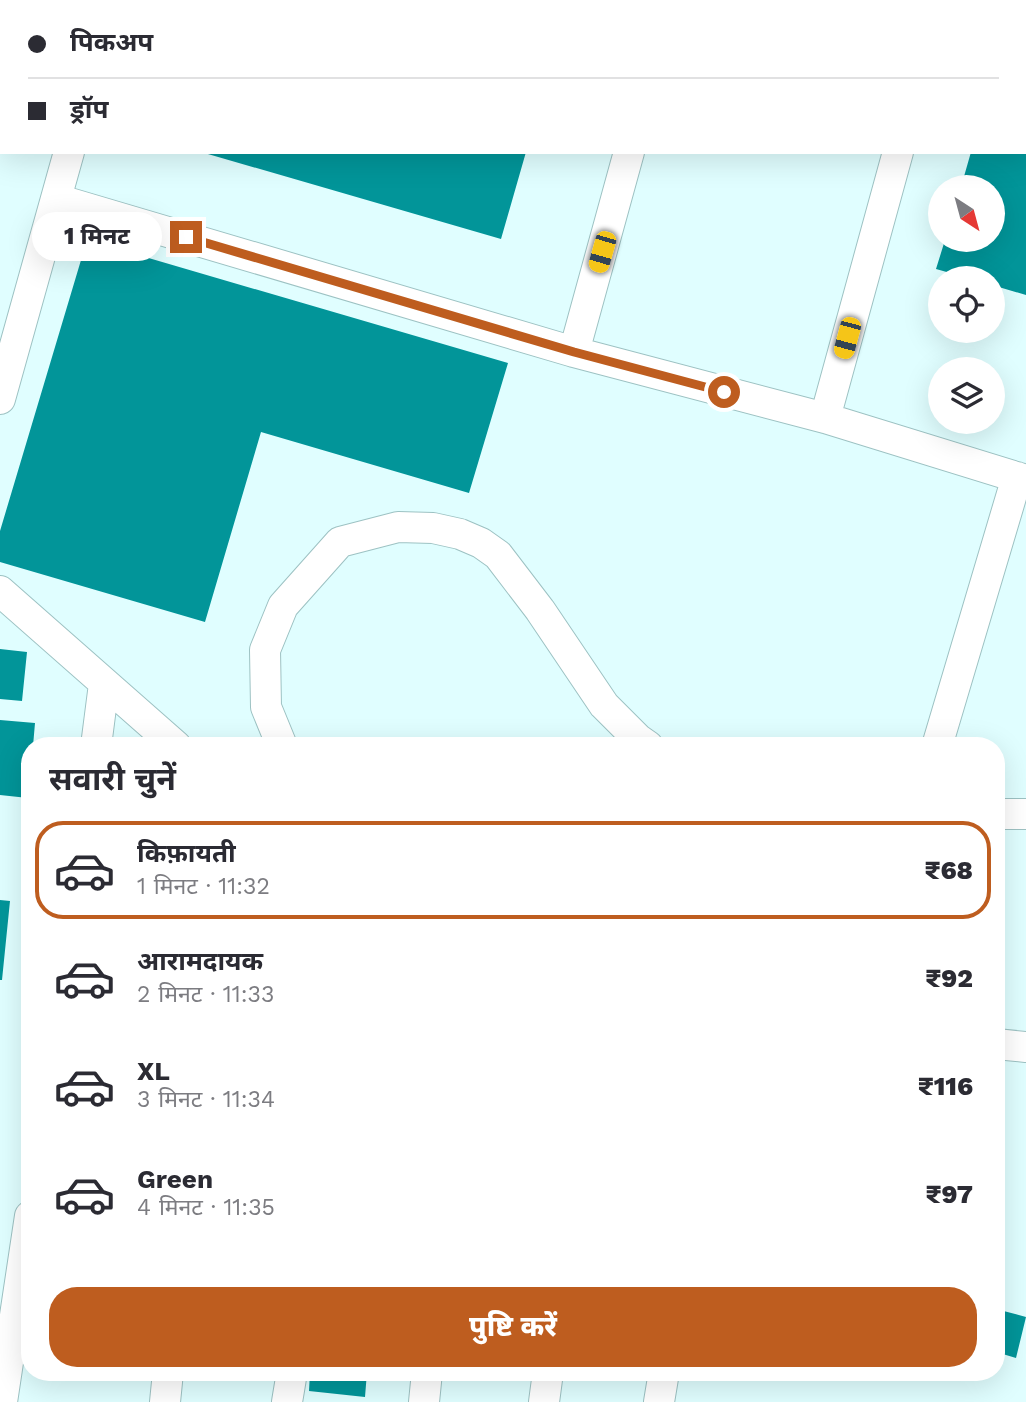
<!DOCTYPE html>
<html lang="hi">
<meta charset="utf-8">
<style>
:root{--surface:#fff;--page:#f2f2f3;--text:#2b2b33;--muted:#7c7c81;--line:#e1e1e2;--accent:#be5d1f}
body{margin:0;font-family:"Work Sans","Noto Sans Devanagari",sans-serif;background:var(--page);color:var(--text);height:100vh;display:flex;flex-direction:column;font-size:26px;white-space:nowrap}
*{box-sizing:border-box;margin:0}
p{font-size:23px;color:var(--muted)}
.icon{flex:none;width:38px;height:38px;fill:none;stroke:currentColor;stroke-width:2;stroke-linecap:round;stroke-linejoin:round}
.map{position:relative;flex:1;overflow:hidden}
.drawer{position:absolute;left:21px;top:737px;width:984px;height:644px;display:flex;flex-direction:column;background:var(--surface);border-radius:28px;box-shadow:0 7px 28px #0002}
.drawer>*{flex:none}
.guide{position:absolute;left:0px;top:0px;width:1027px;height:154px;box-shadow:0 7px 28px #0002;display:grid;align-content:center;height:154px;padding:0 28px;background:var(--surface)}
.needle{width:46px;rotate:144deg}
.buttons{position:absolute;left:928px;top:175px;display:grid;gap:14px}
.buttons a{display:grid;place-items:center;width:77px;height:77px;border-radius:50%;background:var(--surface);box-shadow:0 7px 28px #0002;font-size:35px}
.end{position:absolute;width:32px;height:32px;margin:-16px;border:9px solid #be5d1f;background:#fff;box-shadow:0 0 0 4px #fff}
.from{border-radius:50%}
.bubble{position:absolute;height:49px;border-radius:24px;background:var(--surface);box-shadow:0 7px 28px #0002;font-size:23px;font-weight:800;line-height:49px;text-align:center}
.car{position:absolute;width:21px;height:42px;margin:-21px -10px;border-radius:9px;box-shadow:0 0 5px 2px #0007;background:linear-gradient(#f5c518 24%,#345 0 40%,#f5c518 0 76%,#345 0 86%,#f5c518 0)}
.guide b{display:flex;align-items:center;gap:24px;height:66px;font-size:26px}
.guide b+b{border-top:2px solid var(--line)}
.guide i{width:18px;height:18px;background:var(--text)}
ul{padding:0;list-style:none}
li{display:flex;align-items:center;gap:21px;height:98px;margin:0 14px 10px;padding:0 14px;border:4px solid transparent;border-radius:28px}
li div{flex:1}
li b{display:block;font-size:26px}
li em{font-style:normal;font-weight:800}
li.current{border-color:var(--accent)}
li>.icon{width:63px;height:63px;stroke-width:1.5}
h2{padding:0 28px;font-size:32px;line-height:84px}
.cta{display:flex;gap:14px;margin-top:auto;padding:14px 28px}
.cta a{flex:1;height:80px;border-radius:28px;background:var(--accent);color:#fff;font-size:28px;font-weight:800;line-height:80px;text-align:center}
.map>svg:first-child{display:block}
.building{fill:#029599}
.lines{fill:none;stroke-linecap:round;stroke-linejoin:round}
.minor-casing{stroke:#9dc2c3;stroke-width:32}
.minor{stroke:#fff;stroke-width:30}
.route{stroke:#be5d1f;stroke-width:9}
</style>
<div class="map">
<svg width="1026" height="1402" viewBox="0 0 1026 1402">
<rect width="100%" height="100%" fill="#e0feff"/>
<!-- building -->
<path class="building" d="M201,152H526L501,239Z
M971,152H1026V295L992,285V278H968L936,269L945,240H992V187H961Z
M87,240L508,363L469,493L261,432L205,622L0,562V531Z
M0,649L27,652L22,701L0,699Z
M0,720L35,723L33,746H30L28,798L0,795Z
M0,900L10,901L2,980H0Z
M996,1309L1026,1317L1016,1358L996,1352Z
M23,1332H30V1360L20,1359Z
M310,1372H367L365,1397L309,1391Z"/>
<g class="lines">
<defs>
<path id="minor" d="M110,2V0
M671,2L672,0
M940,2V0
M56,199L574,352L825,418L1026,480
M574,352L629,152
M0,399L69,152
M825,418L898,152
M0,591L176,746
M96,746L104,684
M282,746L266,707L265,650L283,606L340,542L398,527L433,528L460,534L481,543L498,555L540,610L604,705L638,739L648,746
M937,746L1017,477
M996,814H1026
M996,1044L1026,1047
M2,1402L30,1216
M165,1402L168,1372
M287,1402L292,1372
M424,1402L427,1372
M544,1402L548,1372
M659,1402L664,1372"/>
</defs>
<!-- minor casing -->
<use href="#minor" class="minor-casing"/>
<!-- minor -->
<use href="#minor" class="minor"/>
</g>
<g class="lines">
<!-- route -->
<path class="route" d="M186,237L574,352L724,392"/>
</g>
</svg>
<div class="buttons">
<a><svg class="needle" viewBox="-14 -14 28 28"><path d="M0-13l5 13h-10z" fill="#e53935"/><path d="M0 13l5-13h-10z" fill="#7c7c81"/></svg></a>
<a><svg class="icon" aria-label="locate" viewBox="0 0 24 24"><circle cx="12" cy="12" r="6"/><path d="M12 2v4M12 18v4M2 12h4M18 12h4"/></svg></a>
<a><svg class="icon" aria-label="layers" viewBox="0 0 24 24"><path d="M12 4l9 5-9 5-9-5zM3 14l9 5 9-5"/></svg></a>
</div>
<i class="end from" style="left:724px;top:392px"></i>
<i class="end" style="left:186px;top:237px"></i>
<div class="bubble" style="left:32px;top:212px;width:130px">1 मिनट</div>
<i class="car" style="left:602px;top:252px;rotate:196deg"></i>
<i class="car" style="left:847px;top:338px;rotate:195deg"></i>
<div class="guide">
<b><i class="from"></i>पिकअप</b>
<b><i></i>ड्रॉप</b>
</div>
<section class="drawer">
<h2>सवारी चुनें</h2>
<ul>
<li class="current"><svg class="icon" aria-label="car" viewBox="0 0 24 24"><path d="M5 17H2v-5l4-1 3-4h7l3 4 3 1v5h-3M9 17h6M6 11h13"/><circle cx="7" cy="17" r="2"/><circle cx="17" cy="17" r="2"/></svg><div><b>किफ़ायती</b><p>1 मिनट · 11:32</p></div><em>₹68</em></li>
<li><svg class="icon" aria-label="car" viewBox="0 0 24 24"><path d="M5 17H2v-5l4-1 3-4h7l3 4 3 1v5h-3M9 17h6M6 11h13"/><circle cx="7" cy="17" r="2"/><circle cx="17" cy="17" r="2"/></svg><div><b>आरामदायक</b><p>2 मिनट · 11:33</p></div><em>₹92</em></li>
<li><svg class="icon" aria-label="car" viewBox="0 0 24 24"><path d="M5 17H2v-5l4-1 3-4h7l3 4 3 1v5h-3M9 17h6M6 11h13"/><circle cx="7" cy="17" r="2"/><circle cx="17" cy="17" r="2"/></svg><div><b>XL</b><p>3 मिनट · 11:34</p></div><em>₹116</em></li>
<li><svg class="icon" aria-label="car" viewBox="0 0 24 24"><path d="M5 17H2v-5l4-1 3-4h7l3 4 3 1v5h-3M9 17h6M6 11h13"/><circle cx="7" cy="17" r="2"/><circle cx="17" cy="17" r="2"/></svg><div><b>Green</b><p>4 मिनट · 11:35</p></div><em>₹97</em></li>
</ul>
<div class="cta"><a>पुष्टि करें</a></div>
</section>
</div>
